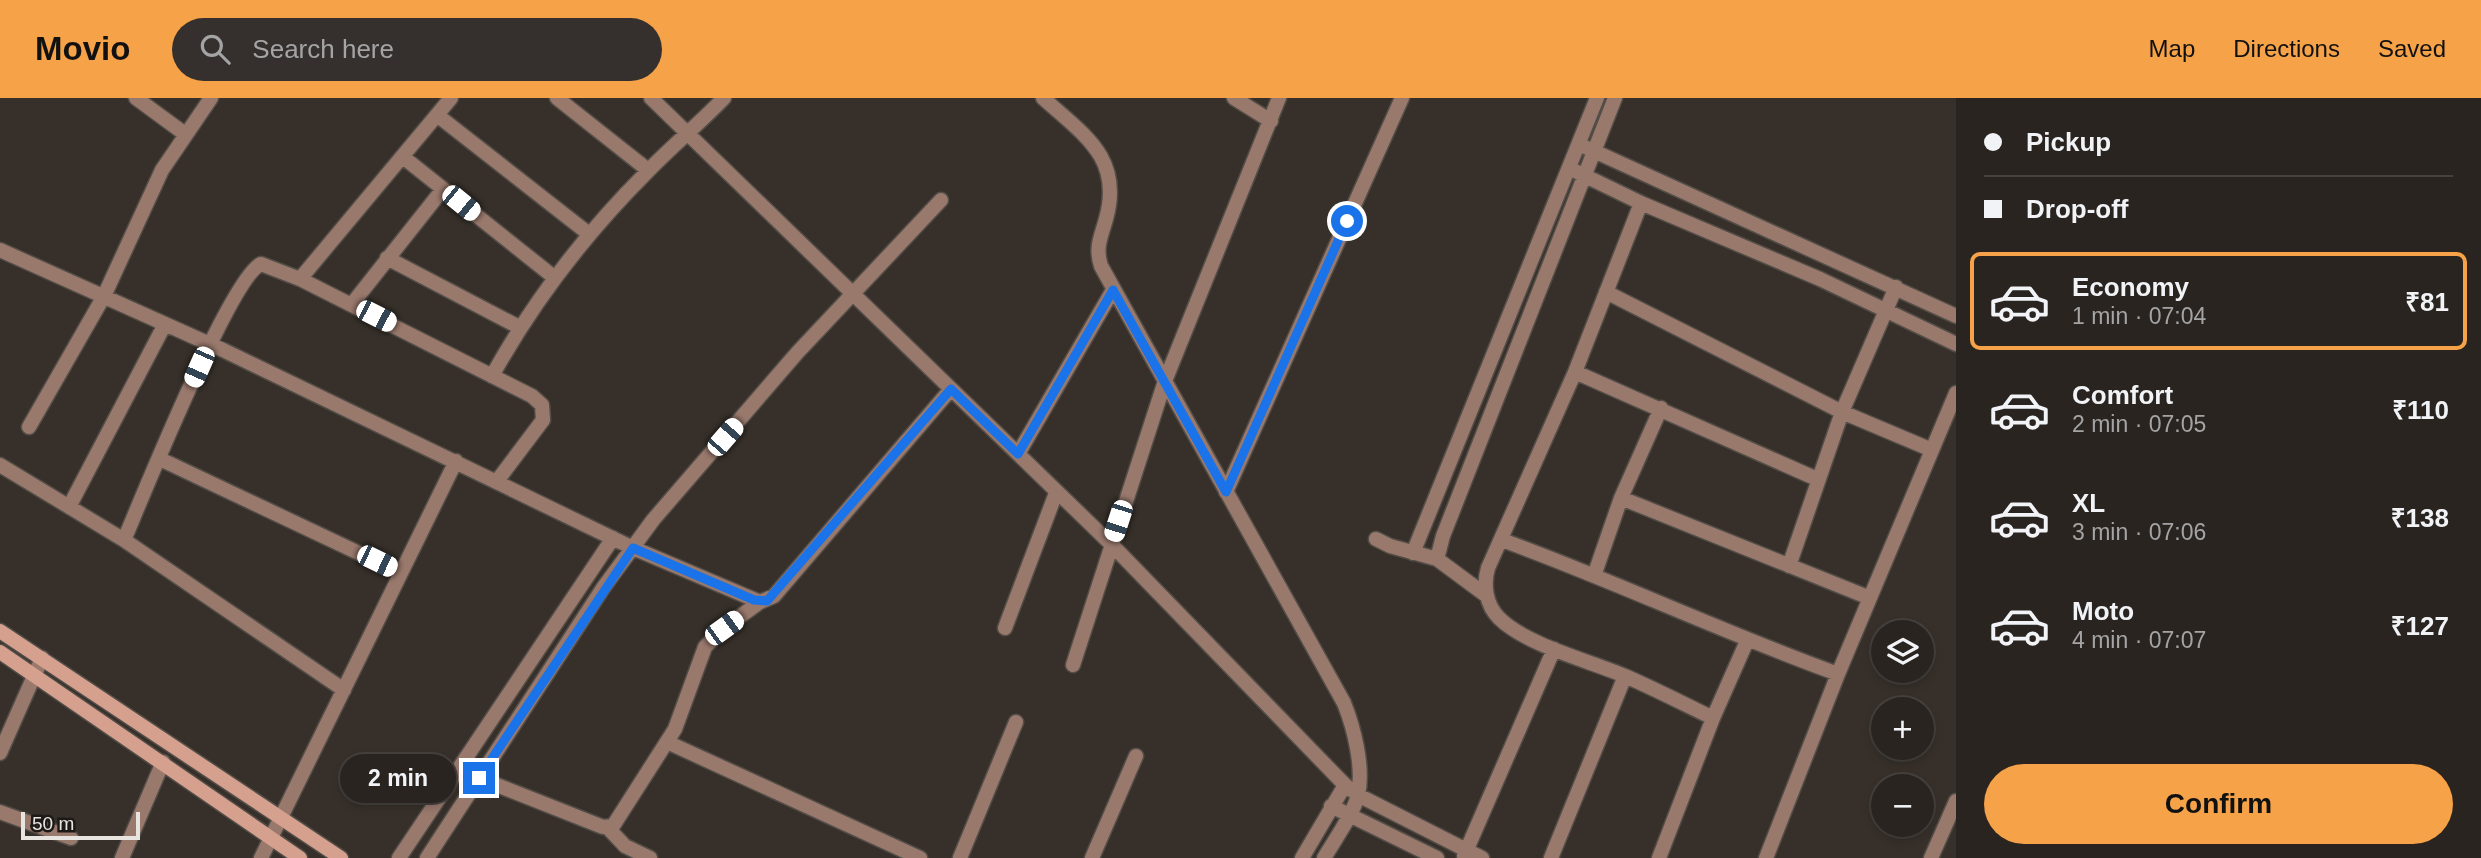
<!DOCTYPE html>
<meta charset="utf-8">
<style>
:root{--surface:#292420;--page:#35302d;--text:#f1f3f6;--muted:#a5a4a5;--line:#45413e;--accent:#f6a248}
body{margin:0;font-family:Helvetica,sans-serif;background:var(--page);color:var(--text);height:100vh;display:flex;flex-direction:column;font-size:26px;white-space:nowrap}
*{box-sizing:border-box;margin:0}
p{font-size:23px;color:var(--muted)}
.icon{flex:none;width:38px;height:38px;fill:none;stroke:currentColor;stroke-width:2;stroke-linecap:round;stroke-linejoin:round}
.map{position:relative;flex:1;overflow:hidden}
.panel{display:flex;flex-direction:column;background:var(--surface);width:525px}
.panel>*{flex:none}
.banner{display:grid;align-content:center;height:154px;padding:0 28px;background:var(--surface)}
.tools{position:absolute;left:1871px;top:522px;display:grid;gap:14px}
.tools a{display:grid;place-items:center;width:63px;height:63px;border-radius:50%;background:var(--surface);box-shadow:0 4px 10px #0003,0 0 0 2px var(--line);font-size:35px}
.scale{position:absolute;left:21px;bottom:18px;width:119px;box-sizing:border-box;padding-left:7px;border:4px solid #e8e4e0;border-top:0;font-size:19px;line-height:24px;white-space:nowrap;color:#e8e4e0;-webkit-text-stroke:5px #1c1916;paint-order:stroke}
.end{position:absolute;width:32px;height:32px;margin:-16px;border:9px solid #1a73e8;background:#fff;box-shadow:0 0 0 4px #fff}
.from{border-radius:50%}
.bubble{position:absolute;height:49px;border-radius:24px;background:var(--surface);box-shadow:0 4px 10px #0003,0 0 0 2px var(--line);font-size:23px;font-weight:600;line-height:49px;text-align:center}
.car{position:absolute;width:21px;height:42px;margin:-21px -10px;border-radius:9px;box-shadow:0 0 5px 2px #0007;background:linear-gradient(#fff 24%,#345 0 40%,#fff 0 76%,#345 0 86%,#fff 0)}
.banner b{display:flex;align-items:center;gap:24px;height:66px;font-size:26px}
.banner b+b{border-top:2px solid var(--line)}
.banner i{width:18px;height:18px;background:var(--text)}
ul{padding:0;list-style:none}
li{display:flex;align-items:center;gap:21px;height:98px;margin:0 14px 10px;padding:0 14px;border:4px solid transparent;border-radius:10px}
li div{flex:1}
li b{display:block;font-size:26px}
li em{font-style:normal;font-weight:600}
li.on{border-color:var(--accent)}
li>.icon{width:63px;height:63px;stroke-width:1.5}
.primary-button{display:flex;gap:14px;margin-top:auto;padding:14px 28px}
.primary-button a{flex:1;height:80px;border-radius:42px;background:var(--accent);color:#111;font-size:28px;font-weight:600;line-height:80px;text-align:center}
header{display:flex;align-items:center;gap:42px;box-sizing:border-box;height:98px;padding:0 35px;background:var(--accent);color:#111}
header strong{font-size:33px}
nav{display:flex;gap:38px;margin-inline-start:auto;font-size:24px}
.search{width:490px;height:63px;background:var(--page);display:flex;align-items:center;gap:18px;box-sizing:border-box;padding:0 24px;border-radius:38px;color:var(--muted);font-size:26px}
main{display:flex;flex:1;min-height:0}
.map>svg:first-child{display:block}
.lines{fill:none;stroke-linecap:round;stroke-linejoin:round}
.street-casing{stroke:#534d47;stroke-width:17}
.secondary-casing{stroke:#534d47;stroke-width:17}
.street{stroke:#9a796d;stroke-width:14}
.secondary{stroke:#d5a08e;stroke-width:14}
.route{stroke:#1a73e8;stroke-width:9}
</style>
<header>
<strong>Movio</strong>
<div class="search"><svg class="icon" aria-label="search" viewBox="0 0 24 24"><circle cx="10" cy="10" r="6"/><path d="M15 15l6 6"/></svg>Search here</div>
<nav><a>Map</a><a>Directions</a><a>Saved</a></nav>
</header>
<main>
<div class="map">
<svg width="1956" height="760" viewBox="0 0 1956 760">
<rect width="100%" height="100%" fill="#37302a"/>
<g class="lines">
<defs>
<path id="street" d="M136,0L185,36
M557,0L648,72
M651,0L1111,446L1345,687L1358,697L1482,760
M1043,0C1084,37 1123,60 1106,121C1101,139 1095,149 1101,168L1344,605C1354,630 1364,669 1358,697C1354,715 1334,743 1324,760
M1234,0L1271,23
M437,17L589,136
M1585,49L1956,218
M403,59L555,180
M1575,73L1641,105L1820,181L1956,246
M1641,105L1575,274L1488,470C1483,487 1486,507 1499,520C1526,547 1590,563 1625,578C1655,591 1684,606 1713,620
M0,152L223,252L633,450L760,504L774,498L951,291
M387,160L519,229
M300,181L451,0
M1606,194L1842,314L1932,352
M352,206L443,91
M1575,274L1817,381
M492,278C534,202 586,135 647,74C672,48 699,26 724,0
M29,329L104,198L162,72L211,0
M1018,356L1113,192
M160,361L401,475
M0,367L124,442L344,592
M1226,394L1402,0
M1621,400L1870,500
M69,409L165,226
M1376,441L1390,448L1437,461L1487,498
M124,442C142,400 231,179 261,166L300,181L532,298L542,307L543,322L497,383
M1502,442C1615,483 1724,535 1838,576
M1413,455L1597,0
M1437,461L1443,438L1615,0
M1789,468L1842,314L1896,189
M1595,475L1621,400L1661,310
M1005,530L1056,395
M1073,567L1165,283L1279,0
M667,644L920,760
M0,655L42,560
M479,680L603,729L613,728L675,631L705,549L724,530L760,504
M1331,708L1437,760
M0,714L71,740
M608,730L625,748L650,760
M1464,758L1554,551
M122,760L163,664
M261,760L456,363
M399,760L613,440
M427,760L603,490L653,422L797,255L941,102
M960,760L1016,624
M1092,760L1136,658
M1302,760L1345,687
M1551,760L1625,578
M1659,760L1713,620L1747,543
M1766,760L1838,576L1956,295
M1931,760L1956,703"/>
<path id="secondary" d="M0,533L341,760
M0,554L300,760"/>
</defs>
<!-- street casing -->
<use href="#street" class="street-casing"/>
<!-- secondary casing -->
<use href="#secondary" class="secondary-casing"/>
<!-- street -->
<use href="#street" class="street"/>
<!-- secondary -->
<use href="#secondary" class="secondary"/>
</g>
<g class="lines">
<!-- route -->
<path class="route" d="M479,680L633,450L754,502L767,503L951,291L1018,356L1113,192L1226,394L1347,123"/>
</g>
</svg>
<div class="tools">
<a><svg class="icon" aria-label="layers" viewBox="0 0 24 24"><path d="M12 4l9 5-9 5-9-5zM3 14l9 5 9-5"/></svg></a>
<a>+</a>
<a>−</a>
</div>
<div class="scale">50 m</div>
<i class="end from" style="left:1347px;top:123px"></i>
<i class="end" style="left:479px;top:680px"></i>
<div class="bubble" style="left:340px;top:656px;width:116px">2 min</div>
<i class="car" style="left:461px;top:105px;rotate:129deg"></i>
<i class="car" style="left:376px;top:218px;rotate:117deg"></i>
<i class="car" style="left:199px;top:269px;rotate:204deg"></i>
<i class="car" style="left:725px;top:339px;rotate:41deg"></i>
<i class="car" style="left:1118px;top:423px;rotate:198deg"></i>
<i class="car" style="left:377px;top:463px;rotate:116deg"></i>
<i class="car" style="left:724px;top:530px;rotate:54deg"></i>
</div>
<section class="panel">
<div class="banner">
<b><i class="from"></i>Pickup</b>
<b><i></i>Drop-off</b>
</div>
<ul>
<li class="on"><svg class="icon" aria-label="car" viewBox="0 0 24 24"><path d="M5 17H2v-5l4-1 3-4h7l3 4 3 1v5h-3M9 17h6M6 11h13"/><circle cx="7" cy="17" r="2"/><circle cx="17" cy="17" r="2"/></svg><div><b>Economy</b><p>1 min · 07:04</p></div><em>₹81</em></li>
<li><svg class="icon" aria-label="car" viewBox="0 0 24 24"><path d="M5 17H2v-5l4-1 3-4h7l3 4 3 1v5h-3M9 17h6M6 11h13"/><circle cx="7" cy="17" r="2"/><circle cx="17" cy="17" r="2"/></svg><div><b>Comfort</b><p>2 min · 07:05</p></div><em>₹110</em></li>
<li><svg class="icon" aria-label="car" viewBox="0 0 24 24"><path d="M5 17H2v-5l4-1 3-4h7l3 4 3 1v5h-3M9 17h6M6 11h13"/><circle cx="7" cy="17" r="2"/><circle cx="17" cy="17" r="2"/></svg><div><b>XL</b><p>3 min · 07:06</p></div><em>₹138</em></li>
<li><svg class="icon" aria-label="car" viewBox="0 0 24 24"><path d="M5 17H2v-5l4-1 3-4h7l3 4 3 1v5h-3M9 17h6M6 11h13"/><circle cx="7" cy="17" r="2"/><circle cx="17" cy="17" r="2"/></svg><div><b>Moto</b><p>4 min · 07:07</p></div><em>₹127</em></li>
</ul>
<div class="primary-button"><a>Confirm</a></div>
</section>
</main>
